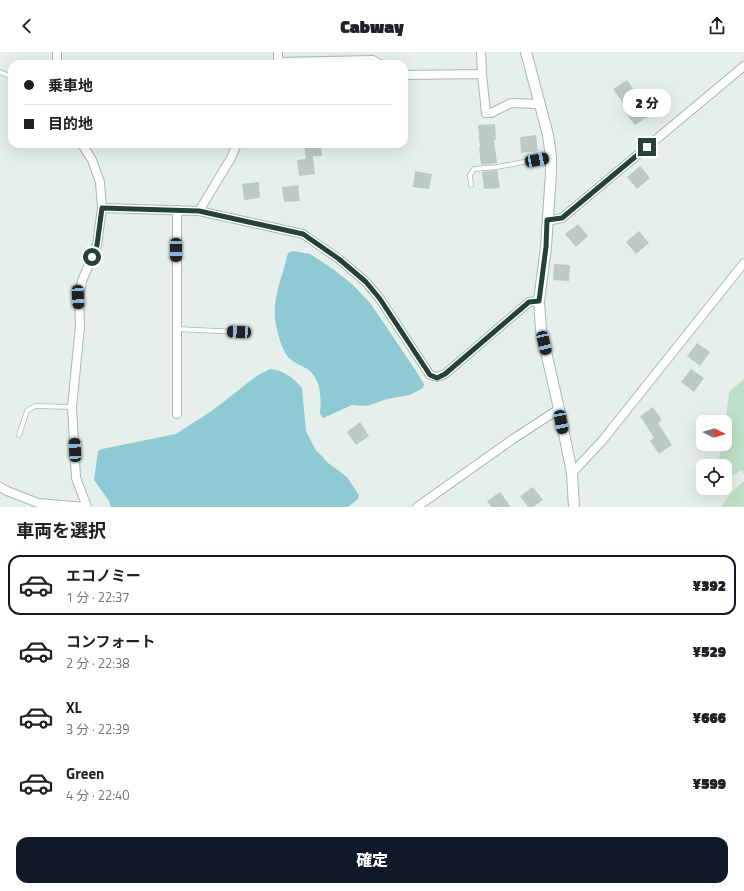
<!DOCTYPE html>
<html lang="ja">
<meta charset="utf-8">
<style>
:root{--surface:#fff;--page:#f2f2f2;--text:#202124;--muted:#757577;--line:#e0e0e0;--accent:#111827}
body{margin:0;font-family:"Titillium Web","Noto Sans JP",sans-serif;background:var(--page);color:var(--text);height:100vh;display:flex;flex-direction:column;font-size:15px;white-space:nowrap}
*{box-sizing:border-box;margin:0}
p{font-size:13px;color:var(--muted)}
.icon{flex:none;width:22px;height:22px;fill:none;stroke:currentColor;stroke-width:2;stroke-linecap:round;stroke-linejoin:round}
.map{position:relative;height:455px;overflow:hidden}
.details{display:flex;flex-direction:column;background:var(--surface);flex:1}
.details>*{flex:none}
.top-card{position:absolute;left:8px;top:8px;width:400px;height:88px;border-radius:12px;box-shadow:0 4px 16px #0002;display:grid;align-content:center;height:88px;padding:0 16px;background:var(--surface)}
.needle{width:26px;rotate:95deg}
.fabs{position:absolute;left:696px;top:363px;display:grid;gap:8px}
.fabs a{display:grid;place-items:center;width:36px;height:36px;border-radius:8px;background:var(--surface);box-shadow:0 4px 16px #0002;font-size:20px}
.end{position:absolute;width:18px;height:18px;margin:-9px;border:5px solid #24423a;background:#fff;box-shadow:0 0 0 2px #fff}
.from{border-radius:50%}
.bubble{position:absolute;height:28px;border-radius:12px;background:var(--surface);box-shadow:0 4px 16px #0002;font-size:13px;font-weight:800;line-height:28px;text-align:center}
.car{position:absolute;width:12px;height:24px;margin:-12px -6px;border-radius:5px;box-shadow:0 0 3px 1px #0007;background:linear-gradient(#222 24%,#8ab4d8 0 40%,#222 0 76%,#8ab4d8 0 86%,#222 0)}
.top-card b{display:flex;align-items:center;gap:14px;height:38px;font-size:15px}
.top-card b+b{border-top:1px solid var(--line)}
.top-card i{width:10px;height:10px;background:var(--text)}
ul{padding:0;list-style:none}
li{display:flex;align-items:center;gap:12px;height:60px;margin:0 8px 6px;padding:0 8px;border:2px solid transparent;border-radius:12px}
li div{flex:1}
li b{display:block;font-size:15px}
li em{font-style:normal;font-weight:800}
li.on{border-color:var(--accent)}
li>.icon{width:36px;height:36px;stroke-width:1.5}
h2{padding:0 16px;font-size:18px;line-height:48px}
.primary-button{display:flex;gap:8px;margin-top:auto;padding:8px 16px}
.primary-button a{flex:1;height:46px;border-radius:12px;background:var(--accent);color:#fff;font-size:16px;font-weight:800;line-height:46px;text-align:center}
header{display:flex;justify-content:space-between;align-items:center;height:52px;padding:0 16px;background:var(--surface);font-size:18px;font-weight:800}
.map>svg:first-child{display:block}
.green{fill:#bfe0c8}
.water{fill:#8ec9d4}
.building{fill:#bbcac4}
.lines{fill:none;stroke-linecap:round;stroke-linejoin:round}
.service-casing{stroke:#a8b8b2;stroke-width:5.5}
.minor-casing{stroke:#a8b8b2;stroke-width:10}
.tertiary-casing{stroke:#a8b8b2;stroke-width:12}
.service{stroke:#fff;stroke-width:4}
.minor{stroke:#fff;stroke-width:8}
.tertiary{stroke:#fff;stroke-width:10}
.route{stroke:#24423a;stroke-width:5}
</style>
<header><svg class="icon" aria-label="back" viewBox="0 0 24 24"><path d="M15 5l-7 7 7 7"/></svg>Cabway<svg class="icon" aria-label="share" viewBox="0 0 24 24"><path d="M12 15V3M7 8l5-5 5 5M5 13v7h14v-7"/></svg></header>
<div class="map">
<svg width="744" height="455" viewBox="0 0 744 455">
<rect width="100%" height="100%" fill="#e6efeb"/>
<!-- green -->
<path class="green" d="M744,327V422L742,418L730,425L725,419V414H720L718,412L722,392H725V376L729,340Z
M744,429V455H721L733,439Z"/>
<!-- water -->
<path class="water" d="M293,199L310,202L333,217L353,233L370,251L379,264L416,319L424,332L423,336L410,343L387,347L367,354L352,353L323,366L320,362C321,349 322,330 310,319C304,314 295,312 289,306C282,299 276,277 275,266C273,244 283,223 288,201Z
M270,317C283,318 294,326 302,336L306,379L315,397L328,411L347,425L359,443L358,447L348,455H111L109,449L94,428L98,399L102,397L176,382L213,358L258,323Z"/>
<!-- building -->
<path class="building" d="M627,28L636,41L633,43L648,64L635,73L625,60L628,58L613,37Z
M495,72L496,88H494L497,111L481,113L479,95H480L478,73Z
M536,83L538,99L521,101L520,85Z
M304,92H321L322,104H313L315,122L299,124L297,108L306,107Z
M640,114L650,126L637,137L627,125Z
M497,118L500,136L484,137L482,120Z
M415,119L432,122L429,137L413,135Z
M259,130L260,146L244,148L242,132Z
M298,133L300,149L284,150L282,135Z
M578,172L588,184L576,195L565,182Z
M639,179L649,191L636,202L626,190Z
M554,212L570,213L569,229L553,228Z
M697,291L710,300L700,314L687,304Z
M691,317L704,326L694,340L681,330Z
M653,355L662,368L658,371L672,393L659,402L650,389L654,386L640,364Z
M360,370L369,384L356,393L347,380Z
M533,435L543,448L533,455H528L520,444Z
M500,440L511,455H491L487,449Z"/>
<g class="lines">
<defs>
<path id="service" d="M0,20L12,25
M471,133L470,123L474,117L497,115L550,105
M177,277L239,280
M19,383L27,359L35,354L72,355"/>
<path id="minor" d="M481,0L482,22L486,61H491L511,51L539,52
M278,10L373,8L380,12
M57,12V0
M278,12V0
M404,23L482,22
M82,92L92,108L100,130L102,156L97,193L82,229L79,245L80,274L72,355L76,426L87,455
M102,156L199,159L303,182L339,207L366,230L380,247L430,323L437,325L445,322L529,250L539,249
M199,159L231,106L237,92
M547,169L562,166L744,14
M177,362V166L178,158
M572,421L602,389L744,211
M0,435L7,439L38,451L85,455
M417,455L513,387L559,357"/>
<path id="tertiary" d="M526,0L548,83L551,105V121L546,195L539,249L541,278L559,357L572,421L574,455"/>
</defs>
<!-- service casing -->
<use href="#service" class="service-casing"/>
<!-- minor casing -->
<use href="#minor" class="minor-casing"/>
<!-- tertiary casing -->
<use href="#tertiary" class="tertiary-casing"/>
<!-- service -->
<use href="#service" class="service"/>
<!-- minor -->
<use href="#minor" class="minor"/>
<!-- tertiary -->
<use href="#tertiary" class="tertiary"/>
</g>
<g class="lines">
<!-- route -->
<path class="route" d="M92,205L97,193L102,156L199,159L303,182L339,207L366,230L380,247L430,323L437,326L445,322L529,250L539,249L546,195L547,168L562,166L647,95"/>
</g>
</svg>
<div class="fabs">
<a><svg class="needle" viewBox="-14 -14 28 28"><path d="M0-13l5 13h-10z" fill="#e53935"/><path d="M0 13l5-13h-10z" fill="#757577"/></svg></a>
<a><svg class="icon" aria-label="locate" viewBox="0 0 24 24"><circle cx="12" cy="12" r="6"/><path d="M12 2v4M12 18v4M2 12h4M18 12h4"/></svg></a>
</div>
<i class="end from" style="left:92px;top:205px"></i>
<i class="end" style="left:647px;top:95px"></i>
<div class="bubble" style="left:623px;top:37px;width:48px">2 分</div>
<i class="car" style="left:537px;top:108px;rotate:79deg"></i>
<i class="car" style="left:176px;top:198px;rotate:180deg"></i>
<i class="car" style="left:78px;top:245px;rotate:177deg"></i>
<i class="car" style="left:239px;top:280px;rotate:273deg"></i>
<i class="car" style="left:544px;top:291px;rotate:167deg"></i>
<i class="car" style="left:561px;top:370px;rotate:169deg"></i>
<i class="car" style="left:75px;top:398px;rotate:357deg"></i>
<div class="top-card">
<b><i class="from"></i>乗車地</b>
<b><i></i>目的地</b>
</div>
</div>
<section class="details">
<h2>車両を選択</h2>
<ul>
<li class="on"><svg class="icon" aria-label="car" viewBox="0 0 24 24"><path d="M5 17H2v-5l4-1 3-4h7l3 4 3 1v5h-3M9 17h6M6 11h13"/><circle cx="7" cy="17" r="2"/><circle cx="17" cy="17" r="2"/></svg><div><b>エコノミー</b><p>1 分 · 22:37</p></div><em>¥392</em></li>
<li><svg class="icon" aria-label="car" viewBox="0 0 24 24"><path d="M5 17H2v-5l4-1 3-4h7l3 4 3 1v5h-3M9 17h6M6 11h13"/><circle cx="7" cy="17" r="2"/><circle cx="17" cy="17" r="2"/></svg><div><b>コンフォート</b><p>2 分 · 22:38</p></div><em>¥529</em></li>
<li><svg class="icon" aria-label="car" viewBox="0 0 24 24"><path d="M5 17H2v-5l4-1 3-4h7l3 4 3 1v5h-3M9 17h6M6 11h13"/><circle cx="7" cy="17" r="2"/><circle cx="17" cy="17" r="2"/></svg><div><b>XL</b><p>3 分 · 22:39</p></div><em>¥666</em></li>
<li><svg class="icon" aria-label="car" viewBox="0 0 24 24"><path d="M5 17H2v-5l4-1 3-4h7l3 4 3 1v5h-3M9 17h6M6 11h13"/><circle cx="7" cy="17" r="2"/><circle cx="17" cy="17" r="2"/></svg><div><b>Green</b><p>4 分 · 22:40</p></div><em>¥599</em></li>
</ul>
<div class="primary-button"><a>確定</a></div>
</section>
